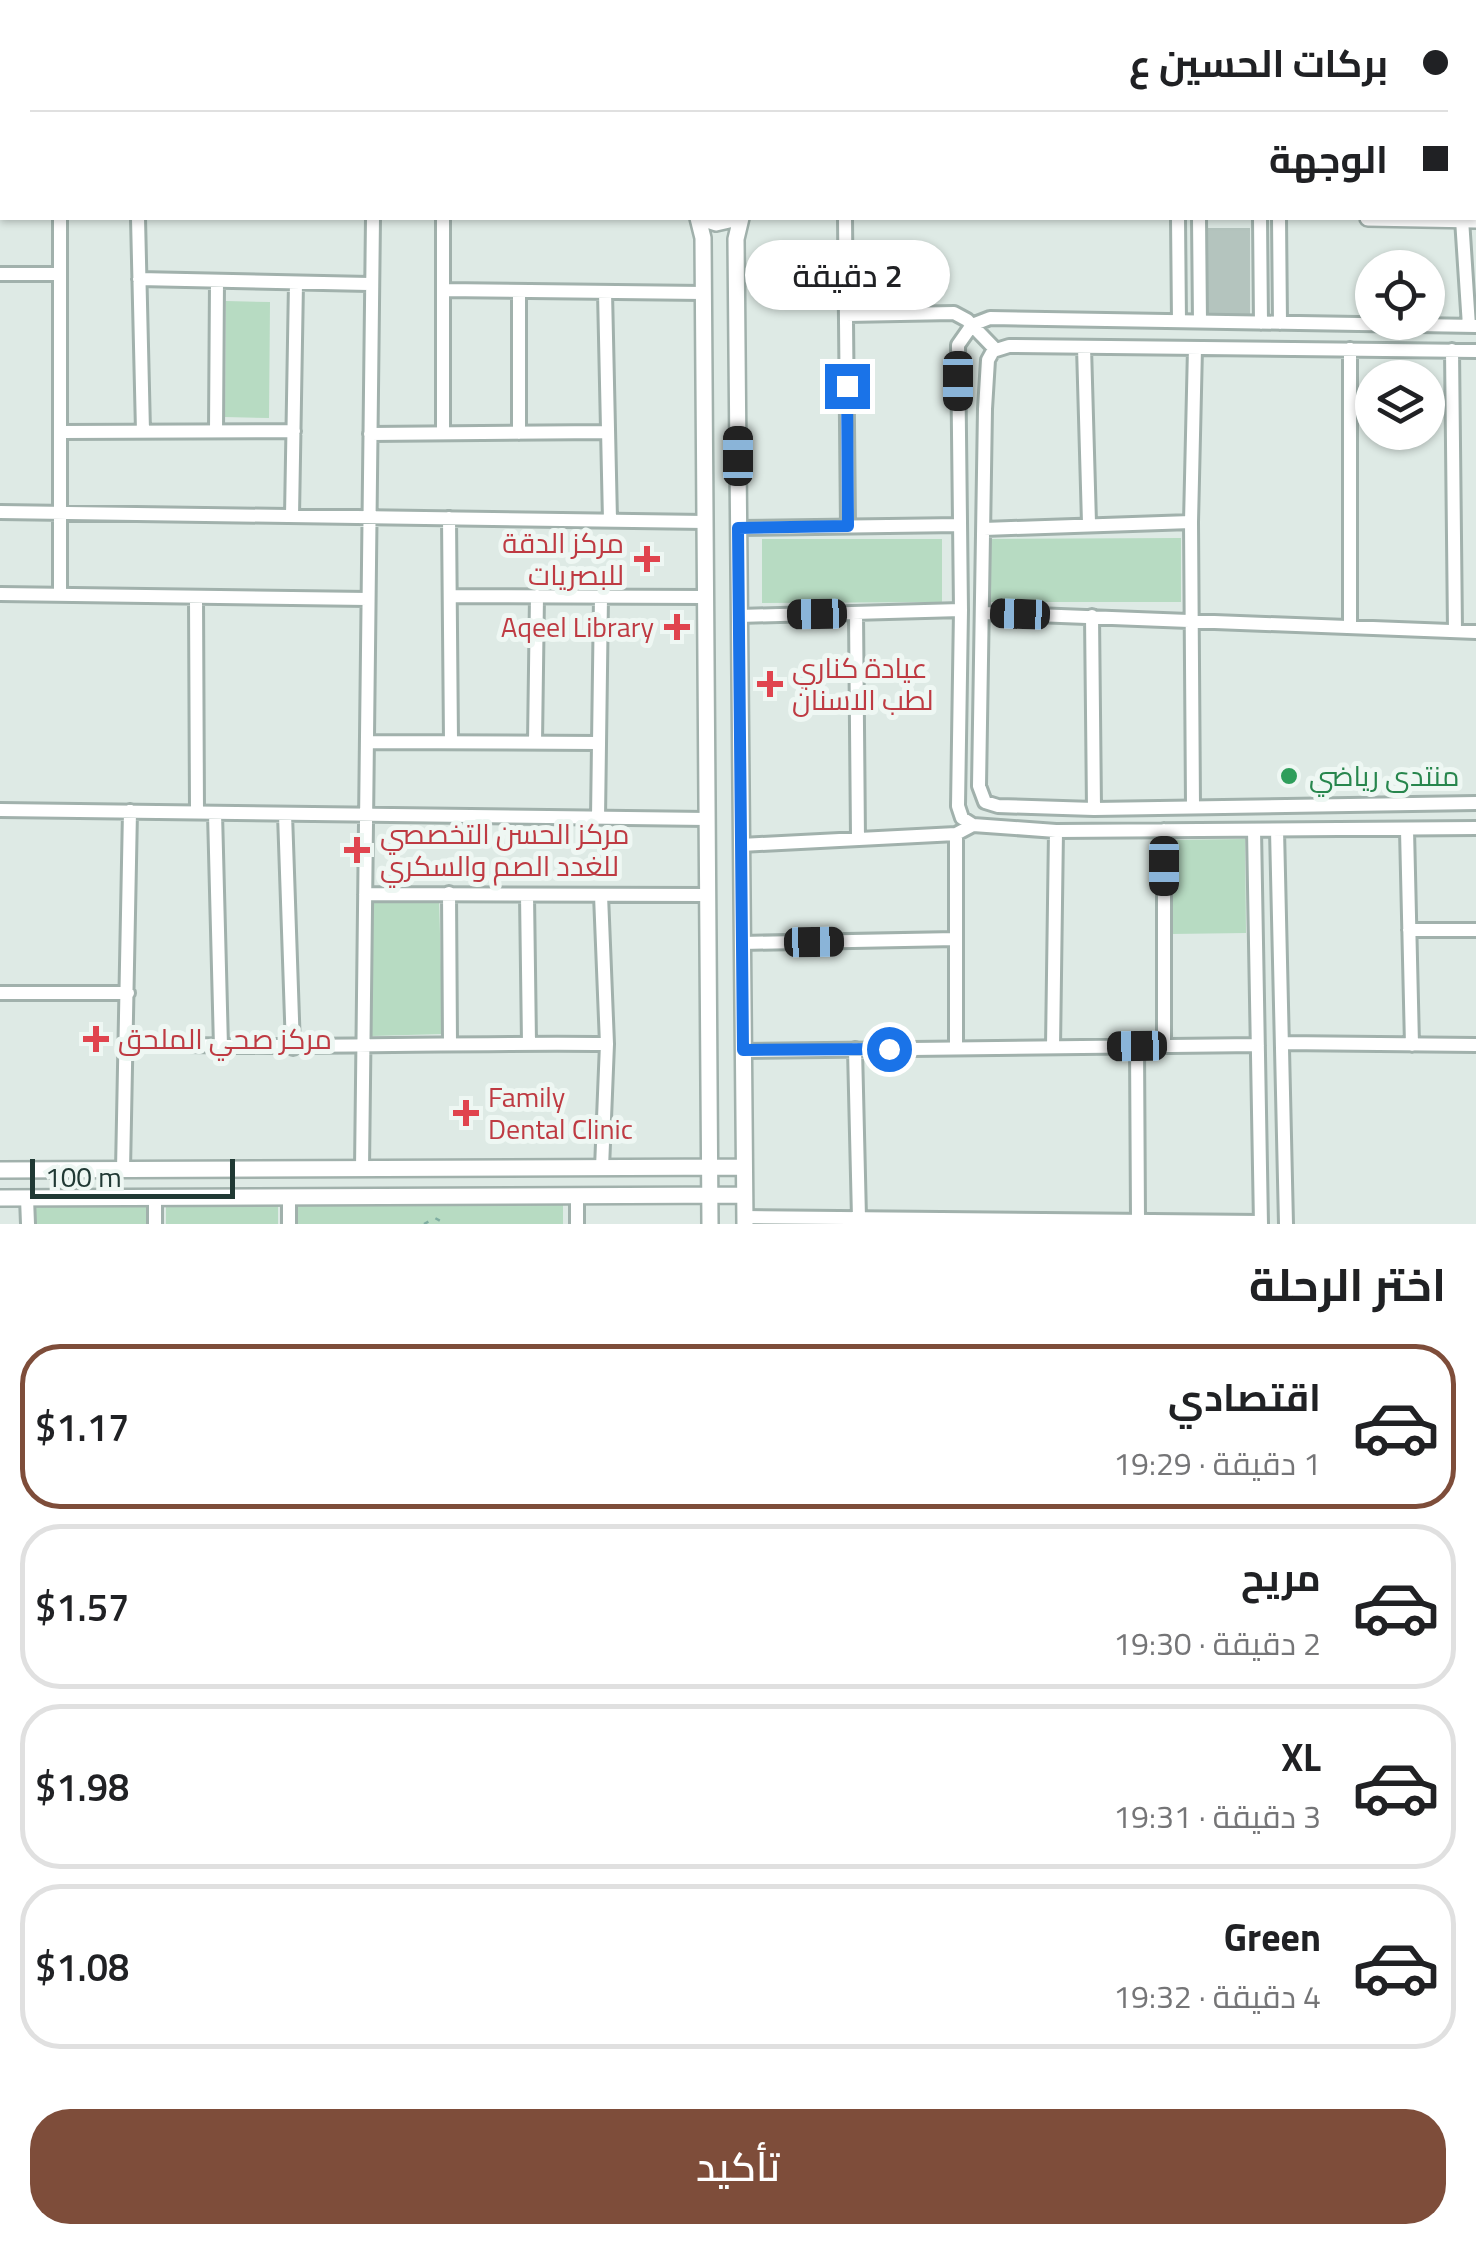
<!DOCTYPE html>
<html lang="ar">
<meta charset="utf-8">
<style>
:root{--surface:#fff;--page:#f6f6f6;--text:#202124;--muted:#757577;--line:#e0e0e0;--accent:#7e4d3a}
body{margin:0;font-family:"Titillium Web",Cairo,sans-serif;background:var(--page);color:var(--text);direction:rtl;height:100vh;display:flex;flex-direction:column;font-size:38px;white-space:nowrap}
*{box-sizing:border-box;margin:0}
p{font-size:32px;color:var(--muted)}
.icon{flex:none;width:55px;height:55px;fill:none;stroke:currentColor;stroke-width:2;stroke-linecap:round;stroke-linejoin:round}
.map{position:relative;height:1224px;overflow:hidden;direction:ltr}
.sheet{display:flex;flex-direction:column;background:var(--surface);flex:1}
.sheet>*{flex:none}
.guide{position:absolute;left:0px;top:0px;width:1478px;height:220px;box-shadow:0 2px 8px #0004;direction:rtl;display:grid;align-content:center;height:220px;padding:0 30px;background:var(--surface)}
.fabs{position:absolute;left:1355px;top:250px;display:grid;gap:20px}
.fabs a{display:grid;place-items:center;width:90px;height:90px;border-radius:50%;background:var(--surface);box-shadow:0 2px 8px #0004;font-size:50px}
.scale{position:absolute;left:30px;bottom:25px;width:205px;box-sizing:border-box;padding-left:10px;border:5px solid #203934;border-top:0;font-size:28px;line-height:35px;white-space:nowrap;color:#203934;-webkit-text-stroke:8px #eef7f3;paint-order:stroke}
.end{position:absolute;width:45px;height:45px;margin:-22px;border:12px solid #1a73e8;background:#fff;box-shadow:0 0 0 5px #fff}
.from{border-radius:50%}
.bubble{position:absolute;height:70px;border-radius:35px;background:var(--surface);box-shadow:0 2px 8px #0004;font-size:32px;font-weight:600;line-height:70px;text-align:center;direction:rtl}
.car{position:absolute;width:30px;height:60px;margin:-30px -15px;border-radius:12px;box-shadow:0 0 8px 2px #0007;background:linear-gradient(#222 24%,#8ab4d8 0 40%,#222 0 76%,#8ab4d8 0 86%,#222 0)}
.guide b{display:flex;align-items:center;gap:35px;height:95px;font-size:38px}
.guide b+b{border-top:2px solid var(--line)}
.guide i{width:25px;height:25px;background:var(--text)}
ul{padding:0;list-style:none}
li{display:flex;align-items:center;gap:30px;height:165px;margin:0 20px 15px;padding:0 10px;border:5px solid var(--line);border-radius:40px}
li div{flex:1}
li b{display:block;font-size:38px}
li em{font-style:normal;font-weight:600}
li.current{border-color:var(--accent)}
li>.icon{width:90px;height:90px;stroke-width:1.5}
h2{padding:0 30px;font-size:45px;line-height:120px}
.cta{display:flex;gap:20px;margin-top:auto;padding:20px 30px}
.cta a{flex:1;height:115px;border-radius:40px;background:var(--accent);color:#fff;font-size:40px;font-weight:600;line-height:115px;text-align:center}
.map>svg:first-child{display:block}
.green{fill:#b7dbc2}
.building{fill:#b4c4be}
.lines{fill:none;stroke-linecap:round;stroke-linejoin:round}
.service-casing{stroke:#a1b1ac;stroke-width:11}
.minor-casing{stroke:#a1b1ac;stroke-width:18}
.tertiary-casing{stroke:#a1b1ac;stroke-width:20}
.path{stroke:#7fada1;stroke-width:2.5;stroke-dasharray:5 8;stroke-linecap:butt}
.service{stroke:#fff;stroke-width:6}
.minor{stroke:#fff;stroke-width:12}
.tertiary{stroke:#fff;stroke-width:15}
.route{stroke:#1a73e8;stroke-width:12}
.health-dot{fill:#e0444e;stroke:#eef7f3;stroke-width:4}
.leisure-dot{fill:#2e9e5b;stroke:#eef7f3;stroke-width:4}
.labels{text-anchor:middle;stroke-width:10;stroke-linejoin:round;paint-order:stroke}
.health-label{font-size:28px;fill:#be3a42;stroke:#eef7f3;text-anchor:start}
.leisure-label{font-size:28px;fill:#27864d;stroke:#eef7f3;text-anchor:start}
</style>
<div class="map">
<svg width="1476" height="1224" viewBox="0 0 1476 1224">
<rect width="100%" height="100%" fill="#deeae5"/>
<!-- green -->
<path class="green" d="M226,301L270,302L269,418L225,417Z
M1181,538V602H988V539Z
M762,539H942V602L762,603Z
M1245,839L1246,933L1171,934L1170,840Z
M439,900L443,1034L372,1036L369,902Z
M563,1203V1224H298V1206Z
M278,1205V1224H166V1207Z
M148,1206V1224H36L35,1207Z"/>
<!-- building -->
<path class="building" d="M1207,228H1250V315H1207Z"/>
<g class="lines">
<defs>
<path id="service" d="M654,2V0"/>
<path id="minor" d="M72,0V2
M402,0V2
M1072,0V2
M1424,0L1454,2
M934,2V0
M1171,2V0
M1359,2L1361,0
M1475,4H1476
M0,41H2
M1475,47L1476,45
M1475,102L1476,101
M138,218L143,431
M443,218V433
M845,218L848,526
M1178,218L1179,321
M1199,218L1200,321
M1260,218L1261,323
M1279,218L1280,323
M1462,219L1469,326
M0,274H60
M139,279L369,284
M443,290L703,293
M519,291V433
M605,292L610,520
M846,315L954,313L967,320L995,349
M1084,347L1089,523
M1452,350L1455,631
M1476,351L1009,346L993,351L988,360L985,409L979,786L985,802L998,806L1094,809L1476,803
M216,431L217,281
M60,432L294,431
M370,434L608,432
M0,512L705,522
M292,516L296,283
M449,518L451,741
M738,528L960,525
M984,529L1191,522
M0,594L368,599
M60,595V218
M450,596L705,597
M196,597L197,812
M983,613L1476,632
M856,614L858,839
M739,616L961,610
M1092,616L1094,809
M1350,627V349
M367,742L599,743
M535,742L537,596
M1193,806L1191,522L1195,348
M0,810L707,819
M215,813L221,1047
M285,814L293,1048
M598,818L601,597
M973,825L962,818L958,806L961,610L958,345L972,325L990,318L1476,326
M1254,830L1261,1224
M1277,830L1286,1224
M1407,830L1412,1045
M956,834V1048
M741,845L956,834L973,825L1056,831L1476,828
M449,893L450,1043
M365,894L708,895
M527,895L529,1043
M601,895L607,1044L602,1168
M1409,930H1476
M742,943L956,939
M0,993H128
M127,1043C287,1050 447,1042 607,1044
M1282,1043L1476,1045
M1137,1045L1138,1220
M1164,1045V830
M1053,1047L1056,831
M855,1049L859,1218
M743,1051L1258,1045
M362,1169L373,218
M123,1170L130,811
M577,1196V1224
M289,1197V1224
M27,1198L28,1224
M155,1198V1224
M744,1217L1261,1222"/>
<path id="tertiary" d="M711,0V2
M740,2V0
M0,161H2
M0,187H2
M1475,194H1476
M698,218L703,238L710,1224
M701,218L716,223L738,218
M741,218L736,239L745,1224
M1368,218L1476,220
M0,1170L744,1167
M0,1198L744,1195"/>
</defs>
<!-- service casing -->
<use href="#service" class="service-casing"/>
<!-- minor casing -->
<use href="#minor" class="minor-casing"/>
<!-- tertiary casing -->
<use href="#tertiary" class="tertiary-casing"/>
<!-- path -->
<path class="path" d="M424,1224L435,1218L446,1224"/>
<!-- service -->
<use href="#service" class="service"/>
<!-- minor -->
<use href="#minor" class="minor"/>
<!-- tertiary -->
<use href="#tertiary" class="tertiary"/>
</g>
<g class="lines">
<!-- route -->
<path class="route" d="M847,386L848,526L738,528L743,1050L889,1049"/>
</g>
<!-- markers -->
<g class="health-dot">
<path d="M642 544h10v10h10v10h-10v10h-10v-10h-10v-10h10z"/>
<path d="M672 612h10v10h10v10h-10v10h-10v-10h-10v-10h10z"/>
<path d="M765 669h10v10h10v10h-10v10h-10v-10h-10v-10h10z"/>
<path d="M352 835h10v10h10v10h-10v10h-10v-10h-10v-10h10z"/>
<path d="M91 1024h10v10h10v10h-10v10h-10v-10h-10v-10h10z"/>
<path d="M461 1098h10v10h10v10h-10v10h-10v-10h-10v-10h10z"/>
</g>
<circle class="leisure-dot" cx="1289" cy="776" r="10"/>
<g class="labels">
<!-- health labels -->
<g class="health-label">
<text x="624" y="553" text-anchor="end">مركز الدقة<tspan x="624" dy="32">للبصريات</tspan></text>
<text x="654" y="637" text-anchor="end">Aqeel Library</text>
<text x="792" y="678">عيادة كناري<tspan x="792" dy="32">لطب الاسنان</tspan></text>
<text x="380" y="844">مركز الحسن التخصصي<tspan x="380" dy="32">للغدد الصم والسكري</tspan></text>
<text x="118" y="1049">مركز صحي الملحق</text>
<text x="488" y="1107">Family<tspan x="488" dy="32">Dental Clinic</tspan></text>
</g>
<!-- leisure labels -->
<g class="leisure-label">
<text x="1309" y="786">منتدى رياضي</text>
</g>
</g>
</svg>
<div class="fabs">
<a><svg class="icon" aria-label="locate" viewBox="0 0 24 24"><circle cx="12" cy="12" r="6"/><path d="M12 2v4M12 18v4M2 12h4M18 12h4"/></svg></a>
<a><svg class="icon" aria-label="layers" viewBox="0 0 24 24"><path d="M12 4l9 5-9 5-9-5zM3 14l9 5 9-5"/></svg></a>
</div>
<div class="scale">100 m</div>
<i class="end from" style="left:889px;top:1049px"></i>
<i class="end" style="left:847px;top:386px"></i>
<div class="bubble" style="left:745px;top:240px;width:205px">2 دقيقة</div>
<i class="car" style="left:958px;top:381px;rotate:180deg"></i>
<i class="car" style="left:738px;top:456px;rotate:0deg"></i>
<i class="car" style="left:817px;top:614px;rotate:269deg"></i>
<i class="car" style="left:1020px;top:614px;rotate:272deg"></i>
<i class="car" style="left:1164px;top:866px;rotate:180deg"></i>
<i class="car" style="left:814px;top:942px;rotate:89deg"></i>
<i class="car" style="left:1137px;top:1046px;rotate:269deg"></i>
<div class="guide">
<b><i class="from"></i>بركات الحسين ع</b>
<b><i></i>الوجهة</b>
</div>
</div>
<section class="sheet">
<h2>اختر الرحلة</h2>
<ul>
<li class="current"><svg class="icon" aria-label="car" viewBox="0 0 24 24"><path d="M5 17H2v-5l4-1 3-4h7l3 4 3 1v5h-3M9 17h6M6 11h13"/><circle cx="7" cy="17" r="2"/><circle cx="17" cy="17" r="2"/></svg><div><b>اقتصادي</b><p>1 دقيقة · 19:29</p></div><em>$1.17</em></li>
<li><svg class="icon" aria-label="car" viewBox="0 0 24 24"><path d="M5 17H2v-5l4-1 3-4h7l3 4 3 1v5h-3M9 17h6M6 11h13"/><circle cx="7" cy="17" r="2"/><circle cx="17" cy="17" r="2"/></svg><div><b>مريح</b><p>2 دقيقة · 19:30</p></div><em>$1.57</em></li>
<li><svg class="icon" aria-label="car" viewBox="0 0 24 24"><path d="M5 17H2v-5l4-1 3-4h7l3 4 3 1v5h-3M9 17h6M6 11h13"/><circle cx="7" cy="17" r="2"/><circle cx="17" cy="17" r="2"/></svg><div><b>XL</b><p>3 دقيقة · 19:31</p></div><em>$1.98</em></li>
<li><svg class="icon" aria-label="car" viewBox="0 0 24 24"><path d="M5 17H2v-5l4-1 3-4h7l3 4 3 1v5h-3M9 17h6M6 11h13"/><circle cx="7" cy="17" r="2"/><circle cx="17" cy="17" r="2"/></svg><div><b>Green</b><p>4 دقيقة · 19:32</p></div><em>$1.08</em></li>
</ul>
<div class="cta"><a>تأكيد</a></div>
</section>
